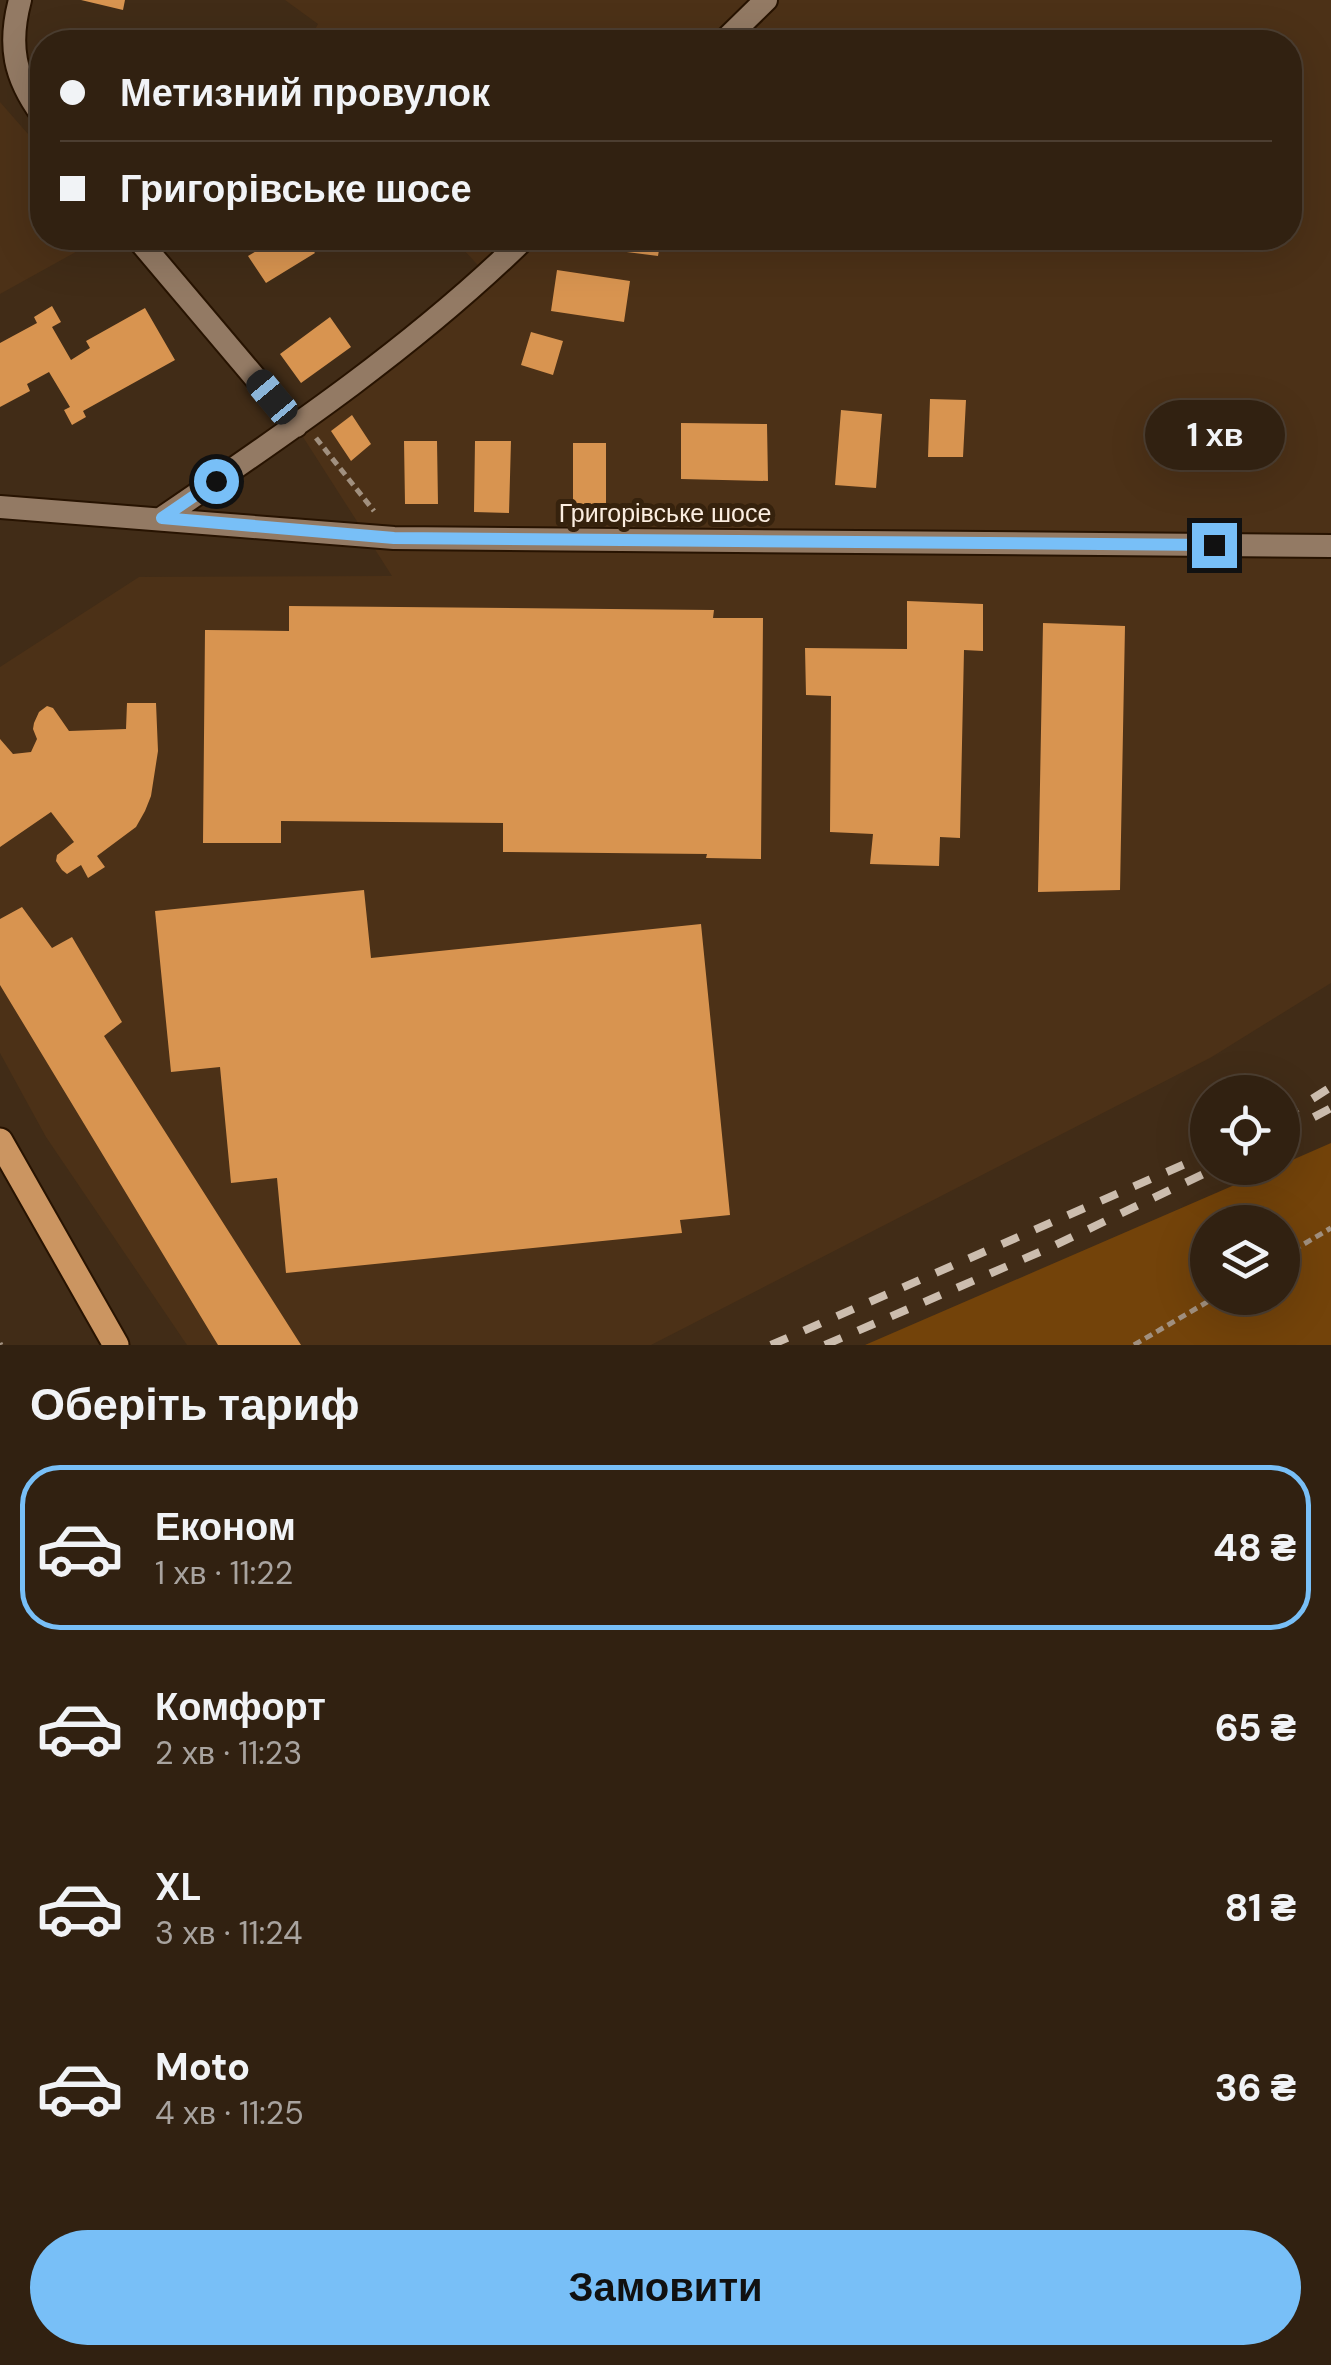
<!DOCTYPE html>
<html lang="uk">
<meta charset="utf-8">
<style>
:root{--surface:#312111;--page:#39291a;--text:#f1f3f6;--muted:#a8a39f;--line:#4c3e31;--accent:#78bff7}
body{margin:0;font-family:"DM Sans",sans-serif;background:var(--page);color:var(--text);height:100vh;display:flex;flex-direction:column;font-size:38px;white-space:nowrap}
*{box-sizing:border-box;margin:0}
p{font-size:32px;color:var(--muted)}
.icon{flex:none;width:55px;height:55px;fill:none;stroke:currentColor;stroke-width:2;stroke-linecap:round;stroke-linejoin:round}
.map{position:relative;height:1345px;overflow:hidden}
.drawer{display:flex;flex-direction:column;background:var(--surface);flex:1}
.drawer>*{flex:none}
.guide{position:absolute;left:30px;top:30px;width:1272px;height:220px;border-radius:40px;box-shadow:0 10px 40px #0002,0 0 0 2px var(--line);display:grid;align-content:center;height:220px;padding:0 30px;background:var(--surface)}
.fabs{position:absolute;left:1190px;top:1075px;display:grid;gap:20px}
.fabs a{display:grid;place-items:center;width:110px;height:110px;border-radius:50%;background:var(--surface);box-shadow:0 10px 40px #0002,0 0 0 2px var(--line);font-size:50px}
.end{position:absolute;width:45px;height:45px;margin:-22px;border:12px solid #78bff7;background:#111;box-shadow:0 0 0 5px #111}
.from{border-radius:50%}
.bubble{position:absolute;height:70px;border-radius:35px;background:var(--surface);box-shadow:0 10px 40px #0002,0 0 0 2px var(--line);font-size:32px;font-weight:700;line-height:70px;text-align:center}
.car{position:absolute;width:30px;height:60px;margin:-30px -15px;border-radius:12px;box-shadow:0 0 8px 2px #0007;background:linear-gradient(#222 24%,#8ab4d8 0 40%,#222 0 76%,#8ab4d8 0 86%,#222 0)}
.guide b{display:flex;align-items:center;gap:35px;height:95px;font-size:38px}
.guide b+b{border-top:2px solid var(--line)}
.guide i{width:25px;height:25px;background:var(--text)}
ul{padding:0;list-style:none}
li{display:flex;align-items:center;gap:30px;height:165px;margin:0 20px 15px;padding:0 10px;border:5px solid transparent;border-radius:40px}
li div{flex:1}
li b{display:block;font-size:38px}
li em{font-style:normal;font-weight:700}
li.on{border-color:var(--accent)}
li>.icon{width:90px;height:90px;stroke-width:1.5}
h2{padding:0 30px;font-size:45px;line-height:120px}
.action{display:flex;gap:20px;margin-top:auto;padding:20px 30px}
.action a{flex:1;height:115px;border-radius:60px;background:var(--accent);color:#111;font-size:40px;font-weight:700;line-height:115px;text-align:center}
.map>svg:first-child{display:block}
.built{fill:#4c3117}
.green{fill:#73430a;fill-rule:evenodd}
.building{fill:#d89450}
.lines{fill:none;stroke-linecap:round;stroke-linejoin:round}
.street-casing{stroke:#271301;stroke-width:26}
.primary-casing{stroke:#271301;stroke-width:29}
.path{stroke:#a1907f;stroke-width:5;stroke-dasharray:8 5;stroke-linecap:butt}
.street{stroke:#937a64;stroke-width:22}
.primary{stroke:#cb9561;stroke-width:25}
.rail{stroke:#ccbdae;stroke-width:8;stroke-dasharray:18 18;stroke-linecap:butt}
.route{stroke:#78bff7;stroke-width:12}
.labels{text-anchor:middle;stroke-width:10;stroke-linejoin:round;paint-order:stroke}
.street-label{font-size:25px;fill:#fbede0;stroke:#36220d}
</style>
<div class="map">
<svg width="1331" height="1345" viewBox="0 0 1331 1345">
<rect width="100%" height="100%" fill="#412c17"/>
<!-- built -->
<path class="built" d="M285,0H1331V983L1210,1058L651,1345H187L46,1137L0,1053V667L139,577L392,576L296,426L486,274L453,238H1290V42H308L318,24Z
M0,102L42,150V238H101L0,294Z"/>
<!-- green -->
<path class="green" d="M1331,1143V1345H865L1274,1168H1282L1283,1164ZM1208,1222H1282V1298H1208Z"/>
<!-- building -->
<path class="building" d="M81,0H125L123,10Z
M278,238H303L315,253L266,283L248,256Z
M613,238H661L658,256L611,250Z
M557,270L630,281L624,322L551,311Z
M52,306L61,322L52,327L71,360L90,348L86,341L145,308L175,360L83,411L86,417L72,425L64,410L70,407L49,372L27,384L30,391L0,407V343L37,323L34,317Z
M330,317L351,347L301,383L280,354Z
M531,332L563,341L553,375L521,365Z
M930,399L966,400L963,457H928Z
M841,410L882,414L876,488L835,485Z
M352,415L371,444L351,461L331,431Z
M681,423L767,424L768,481L681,479Z
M404,441H437L438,504H405Z
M475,441H511L509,513L474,512Z
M573,443H606V511L573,510Z
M907,601L983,604V651L964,650L960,838L940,837L939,866L870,864L873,834L830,832L831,696L806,695L805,648L907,649Z
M289,606L714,610L713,618H763L761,859L706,858L707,854L503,852V823L281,821V843H203L205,630L289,631Z
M1043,623L1125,626L1120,890L1038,892Z
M127,703H156L158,751L151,796L145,811L136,827L97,856L105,867L88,878L81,865L67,874L62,870L56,861L57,855L74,842L51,812L0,847V739L13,754L31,752L37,739L33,729L34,723L39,712L47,706L53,708L69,731L126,729Z
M364,890L371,958L701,924L730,1215L680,1220L682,1233L286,1273L277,1178L231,1183L220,1067L171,1072L155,911Z
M22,907L52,948L72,937L122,1022L104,1036L301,1345H218L0,985V919Z"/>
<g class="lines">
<defs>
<path id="street" d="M20,0C8,45 14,77 42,115
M723,42L766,0
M137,238L296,426
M0,507L394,538L1331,546
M162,518C288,432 416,345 525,238"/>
<path id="primary" d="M0,1141L116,1345"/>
</defs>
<!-- street casing -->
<use href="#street" class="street-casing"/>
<!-- primary casing -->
<use href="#primary" class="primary-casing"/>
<!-- path -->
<path class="path" d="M316,438L374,511
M1282,1257L1331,1228
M0,1343L1,1345
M1134,1345L1214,1298"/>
<!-- street -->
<use href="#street" class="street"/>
<!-- primary -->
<use href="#primary" class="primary"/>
<!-- rail -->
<path class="rail" d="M1282,1118L1331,1087
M1282,1134L1331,1108
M771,1345L1208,1154
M825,1345L1049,1248L1216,1168"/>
</g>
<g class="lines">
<!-- route -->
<path class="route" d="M216,481L162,518L394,538L1214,545"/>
</g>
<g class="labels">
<!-- street labels -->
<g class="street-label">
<text x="665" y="522">Григорівське шосе</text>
</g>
</g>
</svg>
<div class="fabs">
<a><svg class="icon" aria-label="locate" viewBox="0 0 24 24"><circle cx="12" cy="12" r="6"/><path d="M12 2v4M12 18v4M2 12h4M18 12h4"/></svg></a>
<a><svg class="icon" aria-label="layers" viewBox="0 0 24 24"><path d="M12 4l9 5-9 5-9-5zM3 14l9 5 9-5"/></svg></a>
</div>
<i class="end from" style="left:216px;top:481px"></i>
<i class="end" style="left:1214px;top:545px"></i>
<div class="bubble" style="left:1145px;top:400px;width:140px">1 хв</div>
<i class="car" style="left:272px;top:397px;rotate:320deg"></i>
<div class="guide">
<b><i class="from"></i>Метизний провулок</b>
<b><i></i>Григорівське шосе</b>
</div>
</div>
<section class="drawer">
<h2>Оберіть тариф</h2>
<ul>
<li class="on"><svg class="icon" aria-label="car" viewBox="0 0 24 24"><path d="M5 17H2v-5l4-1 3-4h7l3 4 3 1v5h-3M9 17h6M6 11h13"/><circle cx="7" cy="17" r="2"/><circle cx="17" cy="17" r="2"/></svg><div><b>Економ</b><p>1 хв · 11:22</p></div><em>48 ₴</em></li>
<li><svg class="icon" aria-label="car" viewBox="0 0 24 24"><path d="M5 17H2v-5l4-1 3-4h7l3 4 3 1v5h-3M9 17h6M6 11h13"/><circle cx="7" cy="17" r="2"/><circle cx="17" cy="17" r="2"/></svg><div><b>Комфорт</b><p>2 хв · 11:23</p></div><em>65 ₴</em></li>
<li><svg class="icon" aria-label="car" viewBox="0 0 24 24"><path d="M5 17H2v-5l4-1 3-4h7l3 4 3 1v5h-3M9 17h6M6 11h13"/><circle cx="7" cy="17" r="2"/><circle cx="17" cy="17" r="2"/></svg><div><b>XL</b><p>3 хв · 11:24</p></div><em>81 ₴</em></li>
<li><svg class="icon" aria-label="car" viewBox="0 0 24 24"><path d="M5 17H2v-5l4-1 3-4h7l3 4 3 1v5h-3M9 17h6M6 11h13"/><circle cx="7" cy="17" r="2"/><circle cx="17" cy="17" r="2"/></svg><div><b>Moto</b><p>4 хв · 11:25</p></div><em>36 ₴</em></li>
</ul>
<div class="action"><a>Замовити</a></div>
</section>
